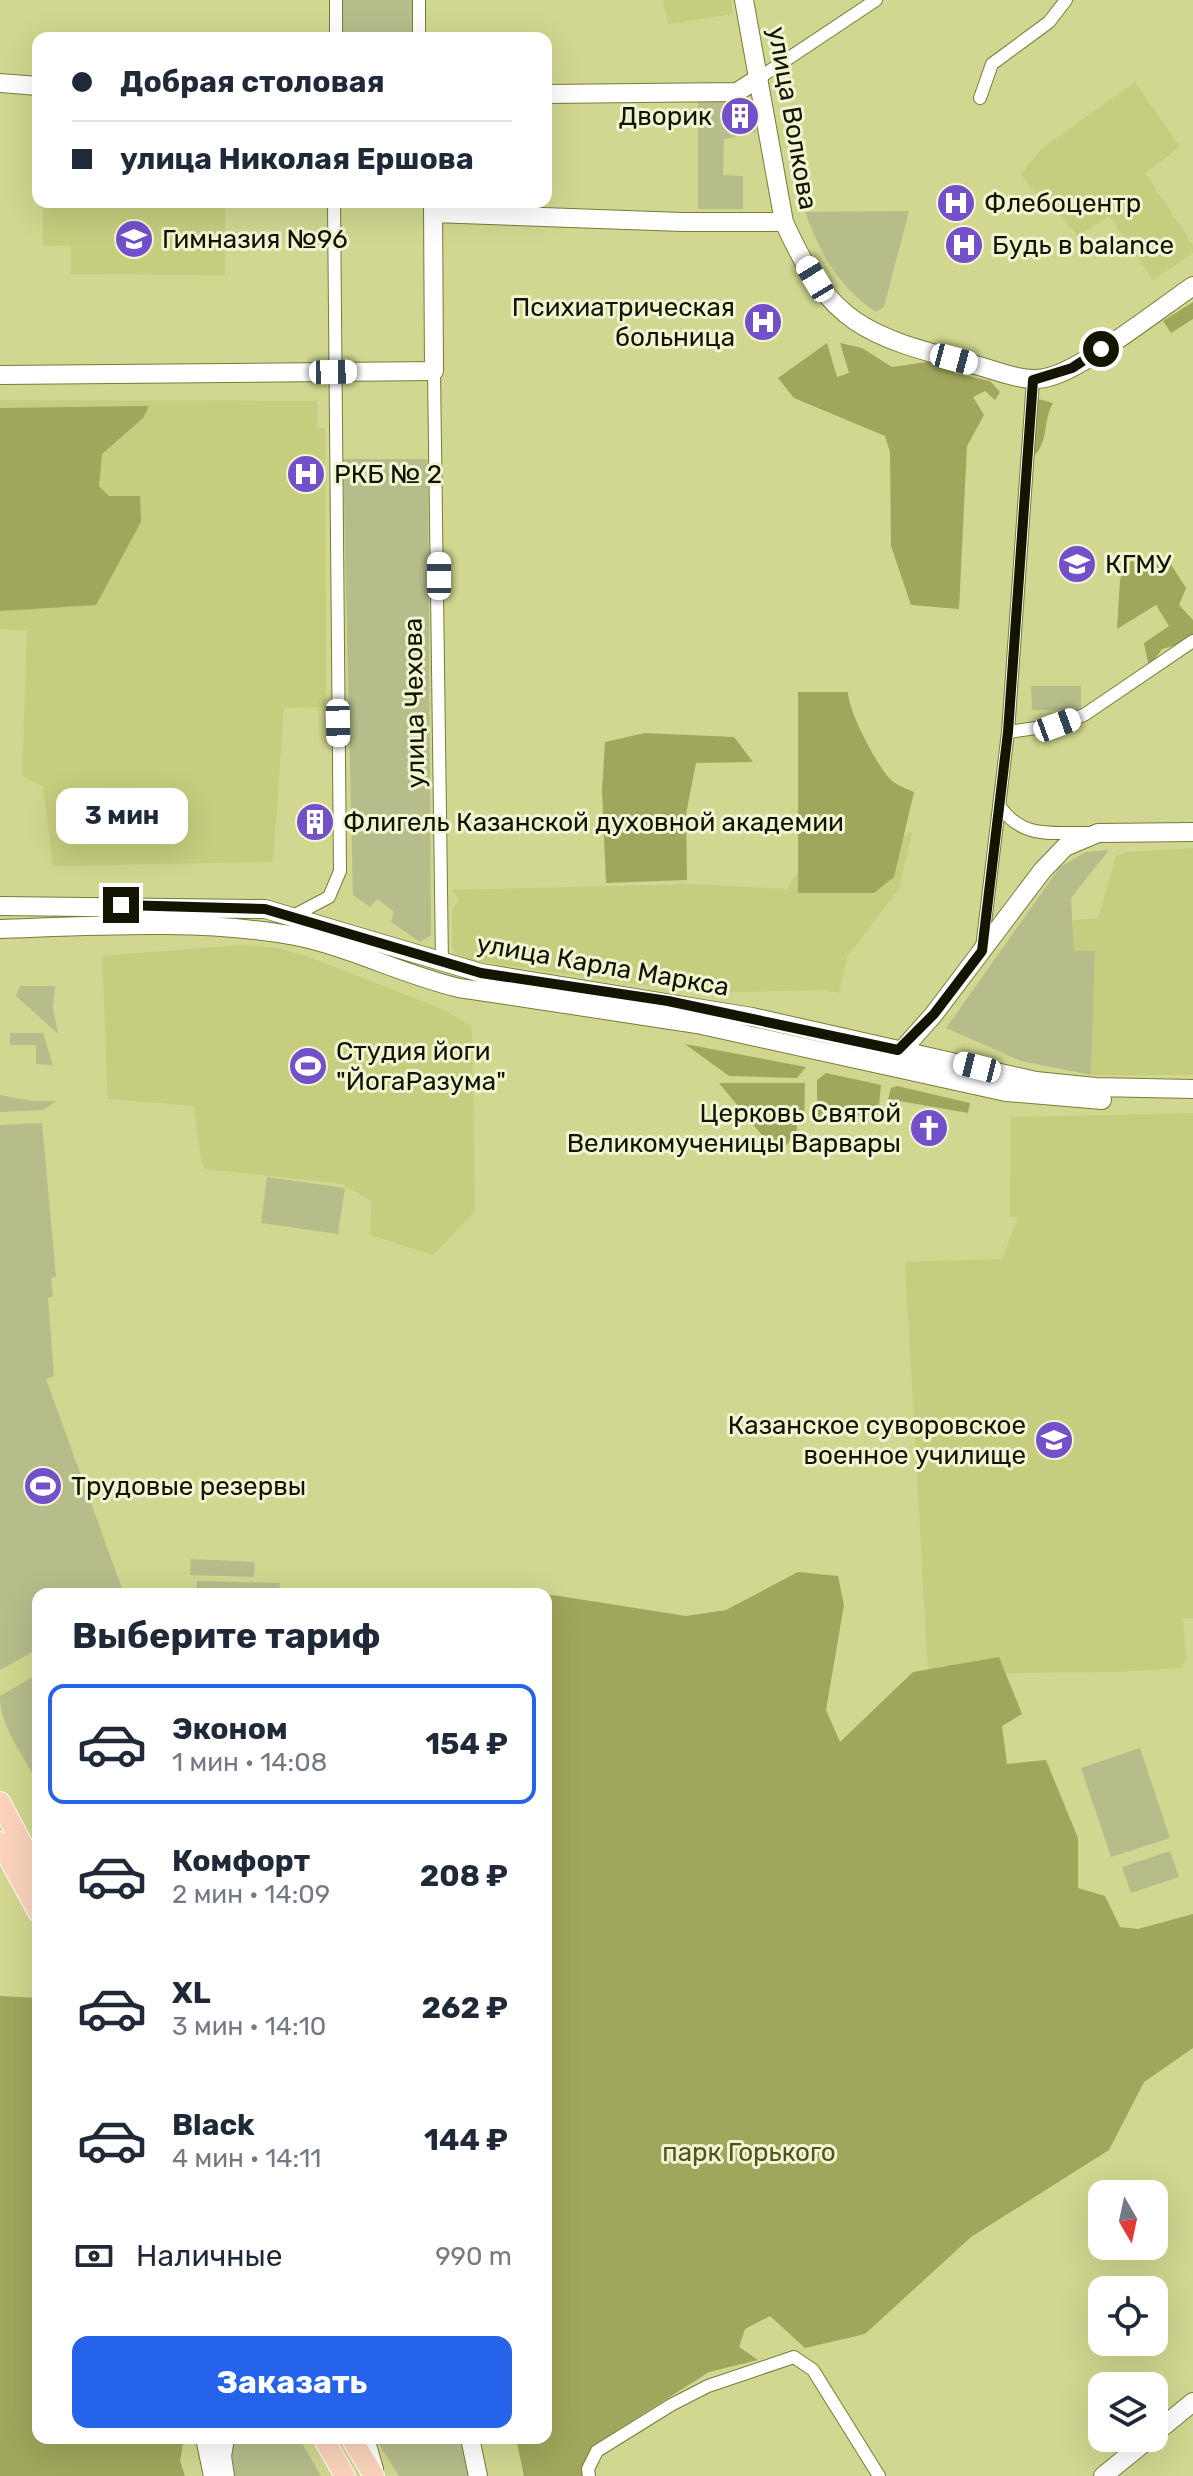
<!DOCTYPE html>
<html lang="ru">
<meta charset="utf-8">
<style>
:root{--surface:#fff;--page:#f2f2f3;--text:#1f2937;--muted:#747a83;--line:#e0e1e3;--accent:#2563eb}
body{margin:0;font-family:Rubik,sans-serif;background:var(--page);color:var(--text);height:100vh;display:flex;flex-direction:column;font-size:30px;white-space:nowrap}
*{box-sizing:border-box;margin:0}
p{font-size:26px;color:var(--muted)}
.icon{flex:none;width:44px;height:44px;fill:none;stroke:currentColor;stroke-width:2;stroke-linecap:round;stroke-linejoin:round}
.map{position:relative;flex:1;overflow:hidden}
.side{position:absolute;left:32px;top:1588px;width:520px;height:856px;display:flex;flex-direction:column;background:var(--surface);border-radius:16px;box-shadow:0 8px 32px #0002}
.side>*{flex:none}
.hud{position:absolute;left:32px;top:32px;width:520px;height:176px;border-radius:16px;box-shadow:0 8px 32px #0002;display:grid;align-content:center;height:176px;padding:0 40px;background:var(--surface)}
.needle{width:52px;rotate:171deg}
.buttons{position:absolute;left:1088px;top:2180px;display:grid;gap:16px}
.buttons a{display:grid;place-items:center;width:80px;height:80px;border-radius:16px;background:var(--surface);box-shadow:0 8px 32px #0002;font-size:40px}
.end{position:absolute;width:36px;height:36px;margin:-18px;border:10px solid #141500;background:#fff;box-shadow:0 0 0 4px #fff}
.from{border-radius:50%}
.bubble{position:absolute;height:56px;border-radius:16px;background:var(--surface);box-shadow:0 8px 32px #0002;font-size:26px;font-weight:700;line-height:56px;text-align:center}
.car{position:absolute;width:24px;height:48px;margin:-24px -12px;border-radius:10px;box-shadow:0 0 6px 2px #0007;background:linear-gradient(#fff 24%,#345 0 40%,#fff 0 76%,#345 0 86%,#fff 0)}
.hud b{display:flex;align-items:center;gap:28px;height:76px;font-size:30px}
.hud b+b{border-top:2px solid var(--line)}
.hud i{width:20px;height:20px;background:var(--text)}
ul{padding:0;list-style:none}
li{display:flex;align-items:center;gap:24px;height:120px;margin:0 16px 12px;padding:0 24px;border:4px solid transparent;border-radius:16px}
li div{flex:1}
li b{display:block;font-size:30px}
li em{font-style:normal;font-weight:700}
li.active{border-color:var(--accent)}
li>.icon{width:72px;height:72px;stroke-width:1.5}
h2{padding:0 40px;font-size:36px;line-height:96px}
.pay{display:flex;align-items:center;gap:20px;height:88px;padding:0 40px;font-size:30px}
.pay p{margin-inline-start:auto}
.button{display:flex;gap:16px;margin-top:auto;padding:16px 40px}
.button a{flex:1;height:92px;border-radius:16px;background:var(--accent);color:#fff;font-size:32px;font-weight:700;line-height:92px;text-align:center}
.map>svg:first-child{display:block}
.built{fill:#c6cd7e}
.green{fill:#b7bc8b}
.forest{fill:#a0a65b}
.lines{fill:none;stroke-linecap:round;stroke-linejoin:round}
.street-casing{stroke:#777c37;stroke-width:14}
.secondary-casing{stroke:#777c37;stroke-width:20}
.primary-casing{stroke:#fff;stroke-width:22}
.street{stroke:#fff;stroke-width:12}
.secondary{stroke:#fff;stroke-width:18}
.primary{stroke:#fbd3bb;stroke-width:20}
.route{stroke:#141500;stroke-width:10}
.labels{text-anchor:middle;stroke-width:6;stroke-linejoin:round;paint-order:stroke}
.poi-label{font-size:26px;fill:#141500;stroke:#f1f5d2;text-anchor:start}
.street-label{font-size:26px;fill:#141500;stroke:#f1f5d2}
.park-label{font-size:26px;fill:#50541c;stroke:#f1f5d2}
</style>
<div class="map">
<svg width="1193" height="2476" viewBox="0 0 1193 2476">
<rect width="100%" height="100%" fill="#d1d790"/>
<!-- built -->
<path class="built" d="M663,0H731L733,14L668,24Z
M1135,82L1180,147L1145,173L1193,245V253L1153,280L1109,216L1078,237L1045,197L1037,196L1021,174L1041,149Z
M43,202H225V275L71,274V246H43Z
M0,400L317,401V428H325L326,707L284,708L273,862L53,866L43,786L22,776L27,631L0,629Z
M912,832L899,889L847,957L839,993L822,990L702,993L468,960L455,954L452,946V910L459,900L452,890L693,884L787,889L796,874L840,863Z
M1193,848V1075H1091L1095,951H1074L1073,920L1098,918L1116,856L1128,852Z
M240,945L278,948L312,958L442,1009L472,1026L475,1211L433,1255L370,1235L372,1201L342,1184L205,1169L200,1154L194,1106L108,1099L102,956Z
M1193,1113V1618H1183L1186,1660L1181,1668L1113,1672L928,1674L905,1262L1002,1259L1018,1217H1010L1011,1117Z"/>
<!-- green -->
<path class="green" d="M343,0H416V38H343Z
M698,99H752L756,132L724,139L723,175L743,176V209H698Z
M909,211L884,307L876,312C839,288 820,253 805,212Z
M343,459H428L431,935L420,942L391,922L394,912L378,899L370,907L353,895Z
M1031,686H1081V710H1032Z
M1109,850L1071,898L1074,951H1095L1091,1075L1021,1061L946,1028L1060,867L1086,852Z
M20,986H55L53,1008L58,1034L16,996Z
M10,1033H43L53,1065L36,1064V1045H10Z
M0,1095L32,1101H56L43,1110L0,1112Z
M42,1123L56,1277L51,1278L53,1297L48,1298L54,1376L46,1379L124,1594H38V1649L0,1670V1125Z
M267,1177L345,1188L338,1234L261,1223Z
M191,1559L255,1562L254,1577L190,1575Z
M197,1581L280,1583L279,1594H196Z
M38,1674V1782C23,1756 0,1726 0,1696Z
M1140,1748L1170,1838L1111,1857L1081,1768Z
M1170,1851L1179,1877L1131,1893L1122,1867Z
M235,2438H299L321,2476H235L231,2447Z
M375,2438H460L468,2476H399Z"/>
<!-- forest -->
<path class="forest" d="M1193,302V319L1171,333L1163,321Z
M827,343L837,377L849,373L840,343L862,348L892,367L947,359L955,373L990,381L1000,392L995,400L985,391L973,397L984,415L967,446L959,609L911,605L891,546L890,452L885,436L794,398L778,378Z
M1038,399L1053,403C1043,420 1049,438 1036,454L1024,451L1026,423Z
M149,406L143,418L102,454L99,486L109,496H140L141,522L96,605L0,611V408Z
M1126,561L1170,563L1186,588L1179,605L1193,620V641L1162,649L1149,667L1144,643L1169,626L1156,605L1117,629L1120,580Z
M798,692H848C848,711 877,766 891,780C896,785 907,789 914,792L894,877L874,893H798Z
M645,733L734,737L753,762L696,763L686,814L687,880L606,883L602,791L605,742Z
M685,1044L806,1067L797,1078L729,1076Z
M826,1073L881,1085L878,1116L817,1117V1080Z
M719,1083H805L804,1118L796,1119L797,1130L779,1156Z
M897,1086L970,1103L968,1113L888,1099L891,1088Z
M798,1572L838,1576L844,1605L826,1710L840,1742L913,1672L999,1657L1022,1714L1002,1726L1007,1764L1046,1760L1078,1838V1888L1105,1896L1120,1927L1138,1929L1193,1914V2048L1144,2082L1109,2150L971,2237L865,2334L805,2348L770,2316L745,2329L739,2347L758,2360L709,2372L592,2446L586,2476H524L516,2438H546V1594L686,1616L726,1610Z
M0,1996L38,1998V2438H184L180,2461L185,2476H0Z"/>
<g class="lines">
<defs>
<path id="street" d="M419,0V38
M336,38V0
M759,78L876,0
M980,98L992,64L1049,22L1066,0
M434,371L442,963
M1008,732L1057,725L1084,715L1193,641
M999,805C1022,840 1052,832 1090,833
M293,916L329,897L340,871L334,202
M982,948L1008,732L1033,380
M589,2476L588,2469L597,2451L671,2405L708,2386L794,2357L813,2370L879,2476"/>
<path id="secondary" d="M744,0L784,222C831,327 868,336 972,364C996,370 1025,384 1049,377C1085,368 1159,309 1193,286
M0,83L38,86
M546,94L737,92L759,78
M433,213L682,222H784
M0,375L434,371L433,202
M0,906L265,909L481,973L752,1017L1036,1081L1095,1087L1193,1089
M0,929C92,926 205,919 295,936C351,947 403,975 459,988L697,1024L1006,1092L1102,1100
M896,1057L934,1014L1042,871L1065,847L1098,833L1193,832
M1154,2434L1193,2402
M205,2438L213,2476
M365,2438L374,2469
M470,2438L478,2476
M225,2476L222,2456L225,2438
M1103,2476L1150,2438"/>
<path id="primary" d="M0,1802L38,1874
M0,1842L38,1912
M323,2438L345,2476
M351,2438L374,2476"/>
</defs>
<!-- street casing -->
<use href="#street" class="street-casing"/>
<!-- secondary casing -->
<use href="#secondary" class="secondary-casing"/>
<!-- primary casing -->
<use href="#primary" class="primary-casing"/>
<!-- street -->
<use href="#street" class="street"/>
<!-- secondary -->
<use href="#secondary" class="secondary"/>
<!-- primary -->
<use href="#primary" class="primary"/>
</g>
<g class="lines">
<!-- route -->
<path class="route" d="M121,905L265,909L481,973L668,1001L898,1050L934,1014L982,951L1008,732L1033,380L1072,368L1101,349"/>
</g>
<!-- icons -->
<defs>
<symbol id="building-disc" viewBox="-11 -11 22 22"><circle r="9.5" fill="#7350ca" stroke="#f1f5d2"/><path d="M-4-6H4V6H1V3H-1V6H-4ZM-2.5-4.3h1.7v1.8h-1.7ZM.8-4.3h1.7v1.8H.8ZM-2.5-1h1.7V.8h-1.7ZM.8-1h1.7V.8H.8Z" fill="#fff"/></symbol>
<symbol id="hospital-disc" viewBox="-11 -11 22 22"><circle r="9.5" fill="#7350ca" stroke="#f1f5d2"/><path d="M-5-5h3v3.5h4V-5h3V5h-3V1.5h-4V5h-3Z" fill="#fff"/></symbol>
<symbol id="school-disc" viewBox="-11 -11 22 22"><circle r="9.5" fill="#7350ca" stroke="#f1f5d2"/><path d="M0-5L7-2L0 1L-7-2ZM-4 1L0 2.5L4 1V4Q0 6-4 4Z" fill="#fff"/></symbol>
<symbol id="university-disc" viewBox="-11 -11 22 22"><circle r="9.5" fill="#7350ca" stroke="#f1f5d2"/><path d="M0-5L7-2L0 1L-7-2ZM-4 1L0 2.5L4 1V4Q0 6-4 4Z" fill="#fff"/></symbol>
<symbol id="stadium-disc" viewBox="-11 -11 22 22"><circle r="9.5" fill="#7350ca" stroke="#f1f5d2"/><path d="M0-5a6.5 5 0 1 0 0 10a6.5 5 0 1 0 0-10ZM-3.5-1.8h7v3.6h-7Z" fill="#fff"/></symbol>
<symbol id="church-disc" viewBox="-11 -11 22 22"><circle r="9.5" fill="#7350ca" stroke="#f1f5d2"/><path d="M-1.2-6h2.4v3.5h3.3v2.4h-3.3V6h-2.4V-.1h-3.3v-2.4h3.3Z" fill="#fff"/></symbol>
</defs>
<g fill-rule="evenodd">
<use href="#building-disc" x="718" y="94" width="44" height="44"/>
<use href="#hospital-disc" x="934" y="181" width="44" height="44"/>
<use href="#school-disc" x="112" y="217" width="44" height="44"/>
<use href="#hospital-disc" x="942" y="223" width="44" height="44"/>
<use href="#hospital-disc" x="741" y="300" width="44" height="44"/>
<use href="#hospital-disc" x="284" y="452" width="44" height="44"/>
<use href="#university-disc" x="1055" y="542" width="44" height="44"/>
<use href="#building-disc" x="293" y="800" width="44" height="44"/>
<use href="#stadium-disc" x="286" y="1044" width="44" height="44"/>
<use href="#church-disc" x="907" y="1106" width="44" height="44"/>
<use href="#university-disc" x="1032" y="1418" width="44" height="44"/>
<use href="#stadium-disc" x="21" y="1464" width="44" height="44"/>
</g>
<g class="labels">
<!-- poi labels -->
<g class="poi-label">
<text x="712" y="125" text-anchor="end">Дворик</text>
<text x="984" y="212">Флебоцентр</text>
<text x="162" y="248">Гимназия №96</text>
<text x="992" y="254">Будь в balance</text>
<text x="735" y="316" text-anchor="end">Психиатрическая<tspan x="735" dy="30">больница</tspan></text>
<text x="334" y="483">РКБ № 2</text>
<text x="1105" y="573">КГМУ</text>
<text x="343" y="831">Флигель Казанской духовной академии</text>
<text x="336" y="1060">Студия йоги<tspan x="336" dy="30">"ЙогаРазума"</tspan></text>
<text x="901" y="1122" text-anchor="end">Церковь Святой<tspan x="901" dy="30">Великомученицы Варвары</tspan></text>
<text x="1026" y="1434" text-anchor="end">Казанское суворовское<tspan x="1026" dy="30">военное училище</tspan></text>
<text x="71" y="1495">Трудовые резервы</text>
</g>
<!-- street labels -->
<g class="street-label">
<text transform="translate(793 118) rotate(80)" y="9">улица Волкова</text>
<text transform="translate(414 703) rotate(-91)" y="9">улица Чехова</text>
<text transform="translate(603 965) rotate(10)" y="9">улица Карла Маркса</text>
</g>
<!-- park labels -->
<g class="park-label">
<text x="749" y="2161">парк Горького</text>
</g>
</g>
</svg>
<div class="buttons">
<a><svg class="needle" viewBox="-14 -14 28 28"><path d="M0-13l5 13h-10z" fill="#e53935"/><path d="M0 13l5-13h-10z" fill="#747a83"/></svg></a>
<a><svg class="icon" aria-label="locate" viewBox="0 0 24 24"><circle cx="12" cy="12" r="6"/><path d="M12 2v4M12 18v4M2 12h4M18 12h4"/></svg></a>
<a><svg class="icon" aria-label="layers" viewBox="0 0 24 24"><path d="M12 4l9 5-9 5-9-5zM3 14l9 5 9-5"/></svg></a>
</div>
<i class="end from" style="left:1101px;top:349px"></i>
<i class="end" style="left:121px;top:905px"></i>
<div class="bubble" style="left:56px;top:788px;width:132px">3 мин</div>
<i class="car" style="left:815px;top:279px;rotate:329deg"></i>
<i class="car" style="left:954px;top:359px;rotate:105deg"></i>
<i class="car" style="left:333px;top:372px;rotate:89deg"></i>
<i class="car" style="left:439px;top:576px;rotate:0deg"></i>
<i class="car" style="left:338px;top:723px;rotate:179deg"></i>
<i class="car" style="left:1057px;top:725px;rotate:70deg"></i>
<i class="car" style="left:977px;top:1067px;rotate:284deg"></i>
<div class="hud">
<b><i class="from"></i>Добрая столовая</b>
<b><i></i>улица Николая Ершова</b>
</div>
<section class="side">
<h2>Выберите тариф</h2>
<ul>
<li class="active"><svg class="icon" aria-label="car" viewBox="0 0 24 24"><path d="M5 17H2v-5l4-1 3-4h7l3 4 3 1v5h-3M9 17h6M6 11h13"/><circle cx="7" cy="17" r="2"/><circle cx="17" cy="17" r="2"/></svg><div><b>Эконом</b><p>1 мин · 14:08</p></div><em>154 ₽</em></li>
<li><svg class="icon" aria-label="car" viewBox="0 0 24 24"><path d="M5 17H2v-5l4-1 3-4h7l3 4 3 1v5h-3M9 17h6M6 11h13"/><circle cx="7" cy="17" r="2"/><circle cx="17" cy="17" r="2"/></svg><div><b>Комфорт</b><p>2 мин · 14:09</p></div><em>208 ₽</em></li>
<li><svg class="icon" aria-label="car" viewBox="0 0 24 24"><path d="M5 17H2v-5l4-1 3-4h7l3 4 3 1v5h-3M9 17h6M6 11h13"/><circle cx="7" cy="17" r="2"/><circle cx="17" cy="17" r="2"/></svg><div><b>XL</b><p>3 мин · 14:10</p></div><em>262 ₽</em></li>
<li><svg class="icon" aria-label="car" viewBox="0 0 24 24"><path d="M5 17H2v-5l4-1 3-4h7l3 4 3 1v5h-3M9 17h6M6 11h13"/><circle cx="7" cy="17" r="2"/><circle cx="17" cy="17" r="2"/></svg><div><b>Black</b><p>4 мин · 14:11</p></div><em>144 ₽</em></li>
</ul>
<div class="pay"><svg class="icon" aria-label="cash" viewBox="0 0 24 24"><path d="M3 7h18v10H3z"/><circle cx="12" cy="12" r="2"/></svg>Наличные<p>990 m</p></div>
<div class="button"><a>Заказать</a></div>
</section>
</div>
